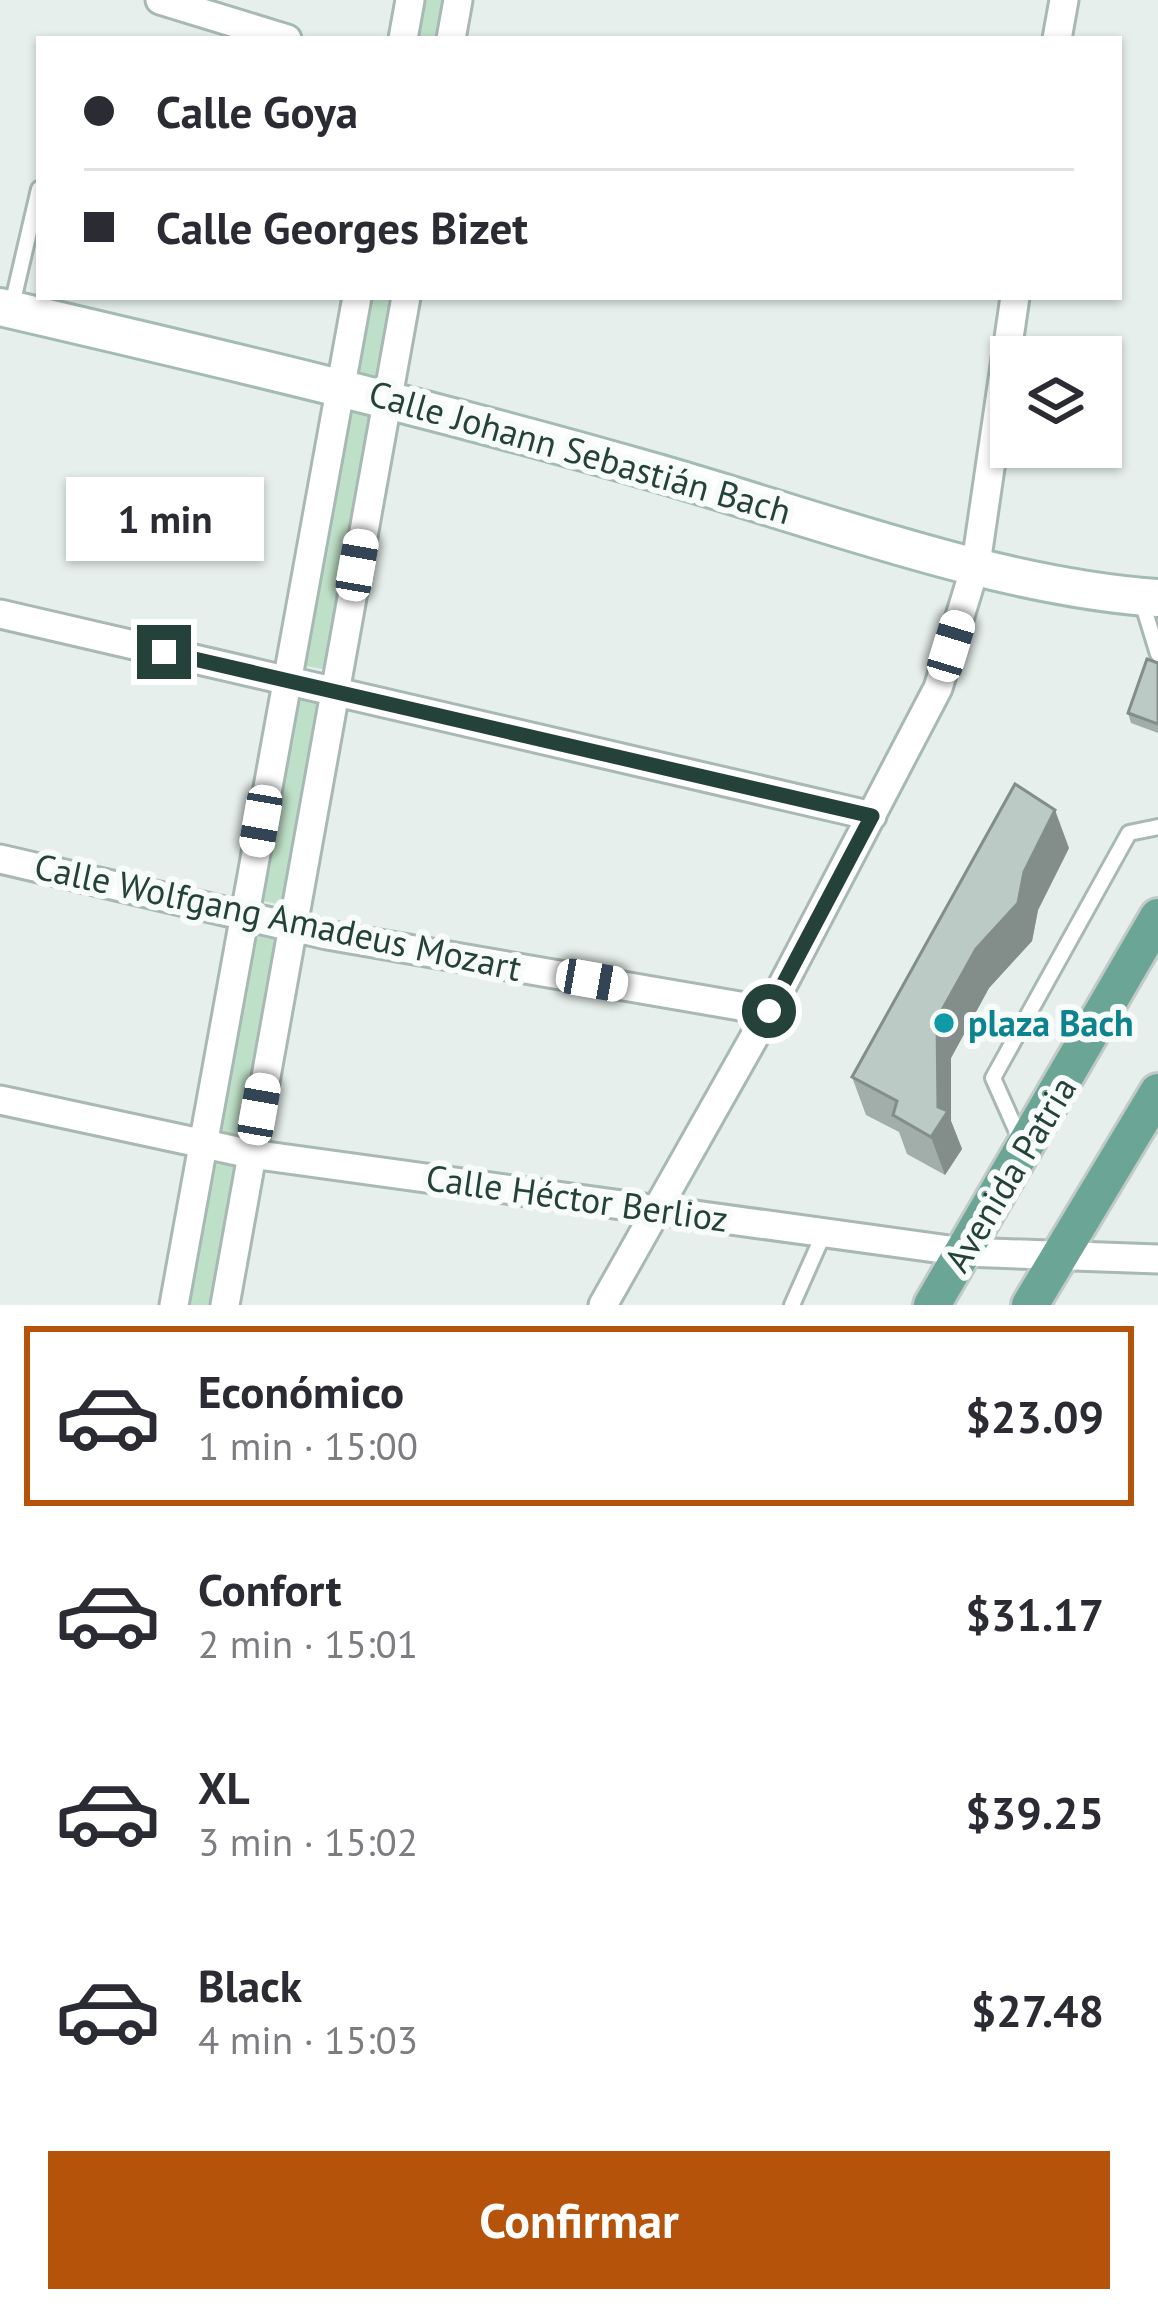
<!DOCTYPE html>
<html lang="es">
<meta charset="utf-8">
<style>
:root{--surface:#fff;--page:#f2f2f3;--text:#2b2b33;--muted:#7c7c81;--line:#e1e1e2;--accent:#b45309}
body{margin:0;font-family:"PT Sans",sans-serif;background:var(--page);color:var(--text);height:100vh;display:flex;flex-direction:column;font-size:45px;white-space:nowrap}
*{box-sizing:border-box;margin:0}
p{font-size:39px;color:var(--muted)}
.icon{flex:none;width:66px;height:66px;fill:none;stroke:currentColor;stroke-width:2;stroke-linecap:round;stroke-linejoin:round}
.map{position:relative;height:1305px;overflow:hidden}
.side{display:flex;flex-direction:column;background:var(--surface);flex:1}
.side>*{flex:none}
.guide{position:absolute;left:36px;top:36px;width:1086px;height:264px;border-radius:0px;box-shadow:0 3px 9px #0004;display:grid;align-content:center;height:264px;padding:0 48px;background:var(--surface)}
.tools{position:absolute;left:990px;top:336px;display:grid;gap:24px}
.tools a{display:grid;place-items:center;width:132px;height:132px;border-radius:0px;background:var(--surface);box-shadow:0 3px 9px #0004;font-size:60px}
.end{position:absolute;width:54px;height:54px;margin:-27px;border:15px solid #24423a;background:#fff;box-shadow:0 0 0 6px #fff}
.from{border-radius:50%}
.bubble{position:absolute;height:84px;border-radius:0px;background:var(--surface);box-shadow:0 3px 9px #0004;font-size:39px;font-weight:700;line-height:84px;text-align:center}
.car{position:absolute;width:36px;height:72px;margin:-36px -18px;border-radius:15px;box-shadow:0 0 9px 3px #0007;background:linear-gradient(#fff 24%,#345 0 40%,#fff 0 76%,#345 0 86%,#fff 0)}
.guide b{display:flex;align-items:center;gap:42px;height:114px;font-size:45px}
.guide b+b{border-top:3px solid var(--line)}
.guide i{width:30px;height:30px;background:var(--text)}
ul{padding:21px 0 0;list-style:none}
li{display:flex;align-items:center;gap:36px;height:180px;margin:0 24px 18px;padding:0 24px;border:6px solid transparent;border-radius:0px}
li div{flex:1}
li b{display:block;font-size:45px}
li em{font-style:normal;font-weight:700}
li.active{border-color:var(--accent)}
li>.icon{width:108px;height:108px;stroke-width:1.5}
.button{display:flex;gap:24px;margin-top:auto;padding:24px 48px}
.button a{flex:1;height:138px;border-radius:0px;background:var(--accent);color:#fff;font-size:48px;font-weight:700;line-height:138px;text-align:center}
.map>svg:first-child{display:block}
.green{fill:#bfe0c8}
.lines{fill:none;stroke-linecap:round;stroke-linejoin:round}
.lane-casing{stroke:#a8b8b2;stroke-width:20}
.street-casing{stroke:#a8b8b2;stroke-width:33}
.secondary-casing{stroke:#a4bbb3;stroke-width:42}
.primary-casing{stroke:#c2cac8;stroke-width:42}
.lane{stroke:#fff;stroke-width:14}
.street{stroke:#fff;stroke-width:27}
.secondary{stroke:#fff;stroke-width:36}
.primary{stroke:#6aa596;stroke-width:36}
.wall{fill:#a1aea9}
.shaded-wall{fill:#838d89}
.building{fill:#bbcac4;stroke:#838d89;stroke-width:3}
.route{stroke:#24423a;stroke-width:15}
.culture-dot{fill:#0f9aa8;stroke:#f7fbf9;stroke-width:4.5}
.labels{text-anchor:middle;stroke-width:12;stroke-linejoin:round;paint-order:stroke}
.street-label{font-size:36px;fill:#24423a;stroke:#f7fbf9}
.culture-label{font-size:36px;font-weight:bold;fill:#0d838f;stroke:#f7fbf9;text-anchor:start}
</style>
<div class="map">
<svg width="1158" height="1305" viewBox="0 0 1158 1305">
<rect width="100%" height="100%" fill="#e6efeb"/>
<!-- green -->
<path class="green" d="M423,0H448L441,39H416Z
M372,297H394L379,376L358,372Z
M350,401L374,405L329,670L305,666Z
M297,692L324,696L289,906L262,901Z
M258,934L277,938L238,1135L219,1131Z
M210,1164L239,1165L213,1305H185Z"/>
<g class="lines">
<defs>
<path id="lane" d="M12,305L39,189
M1142,602L1158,654
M1021,1141L993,1078L1129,833L1158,827
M792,1305L824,1233"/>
<path id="street" d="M160,0L287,39
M403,39L410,0
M451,39L458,0
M1057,39L1064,0
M0,614L872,816
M0,859L327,935L769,1011
M0,1100L251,1154L964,1252L1158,1259
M174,1305L357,297
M225,1305L406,297
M603,1305L769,1011L938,688L976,564L1015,297"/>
<path id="secondary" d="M0,307C220,358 438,410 654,472C812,517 995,587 1158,598"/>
<path id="primary" d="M932,1305L1158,917
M1030,1305L1158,1092"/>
</defs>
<!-- lane casing -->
<use href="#lane" class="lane-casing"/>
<!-- street casing -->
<use href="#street" class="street-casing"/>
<!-- secondary casing -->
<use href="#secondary" class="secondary-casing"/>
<!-- primary casing -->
<use href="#primary" class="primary-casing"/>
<!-- lane -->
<use href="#lane" class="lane"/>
<!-- street -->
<use href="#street" class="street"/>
<!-- secondary -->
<use href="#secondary" class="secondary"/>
<!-- primary -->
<use href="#primary" class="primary"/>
</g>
<!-- wall -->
<path class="wall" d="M1158,663V733L1131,723L1128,713Z
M1069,848L1038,910L1032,941L989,988L951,1058V1121L962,1149L945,1175L907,1154L899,1132L866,1115L852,1077Z"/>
<!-- shaded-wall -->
<path class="shaded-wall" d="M1055,810L1069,848L1038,910L1032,941L989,988L951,1058V1121L962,1149L945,1175L931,1137L938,1107L937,1019L976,949L1024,872Z"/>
<!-- building -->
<path class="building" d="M1147,659L1158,663V724L1128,713Z
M1015,784L1055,810L1024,872L1018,903L976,949L937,1019L938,1107L948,1111L931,1137L893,1115L897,1101L852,1077Z"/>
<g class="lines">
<!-- route -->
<path class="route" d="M164,652L872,816L769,1011"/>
</g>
<!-- markers -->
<circle class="culture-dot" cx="944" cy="1023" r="12"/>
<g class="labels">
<!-- street labels -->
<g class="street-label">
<text transform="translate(580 452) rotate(16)" y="13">Calle Johann Sebastián Bach</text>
<text transform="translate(278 917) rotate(12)" y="13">Calle Wolfgang Amadeus Mozart</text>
<text transform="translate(1010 1174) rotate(-59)" y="13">Avenida Patria</text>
<text transform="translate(577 1198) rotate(8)" y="13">Calle Héctor Berlioz</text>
</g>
<!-- culture labels -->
<g class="culture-label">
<text x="968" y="1036">plaza Bach</text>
</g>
</g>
</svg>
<div class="tools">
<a><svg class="icon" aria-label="layers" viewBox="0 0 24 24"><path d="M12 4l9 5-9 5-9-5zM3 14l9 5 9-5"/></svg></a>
</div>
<i class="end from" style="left:769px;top:1011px"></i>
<i class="end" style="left:164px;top:652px"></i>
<div class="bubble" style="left:66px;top:477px;width:198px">1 min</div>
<i class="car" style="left:357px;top:565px;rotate:10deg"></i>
<i class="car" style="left:951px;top:646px;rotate:17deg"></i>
<i class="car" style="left:261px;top:821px;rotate:190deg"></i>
<i class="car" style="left:592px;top:980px;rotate:100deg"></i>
<i class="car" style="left:259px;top:1109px;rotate:10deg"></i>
<div class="guide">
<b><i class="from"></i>Calle Goya</b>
<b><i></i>Calle Georges Bizet</b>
</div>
</div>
<section class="side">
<ul>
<li class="active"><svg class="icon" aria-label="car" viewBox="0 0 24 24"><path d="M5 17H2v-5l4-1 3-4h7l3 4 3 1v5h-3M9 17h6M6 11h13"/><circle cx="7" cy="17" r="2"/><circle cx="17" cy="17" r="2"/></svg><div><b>Económico</b><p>1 min · 15:00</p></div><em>$23.09</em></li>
<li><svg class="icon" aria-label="car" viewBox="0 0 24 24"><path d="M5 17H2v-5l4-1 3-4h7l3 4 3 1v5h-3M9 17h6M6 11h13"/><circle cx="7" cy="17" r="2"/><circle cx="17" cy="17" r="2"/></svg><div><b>Confort</b><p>2 min · 15:01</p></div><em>$31.17</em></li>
<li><svg class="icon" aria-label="car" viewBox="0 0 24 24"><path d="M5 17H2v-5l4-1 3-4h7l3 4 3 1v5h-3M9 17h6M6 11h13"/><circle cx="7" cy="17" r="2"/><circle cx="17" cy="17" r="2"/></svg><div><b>XL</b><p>3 min · 15:02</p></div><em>$39.25</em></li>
<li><svg class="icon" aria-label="car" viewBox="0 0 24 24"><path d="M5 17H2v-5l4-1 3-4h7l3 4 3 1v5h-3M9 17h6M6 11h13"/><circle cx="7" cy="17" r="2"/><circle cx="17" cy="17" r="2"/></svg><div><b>Black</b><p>4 min · 15:03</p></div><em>$27.48</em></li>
</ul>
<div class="button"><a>Confirmar</a></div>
</section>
